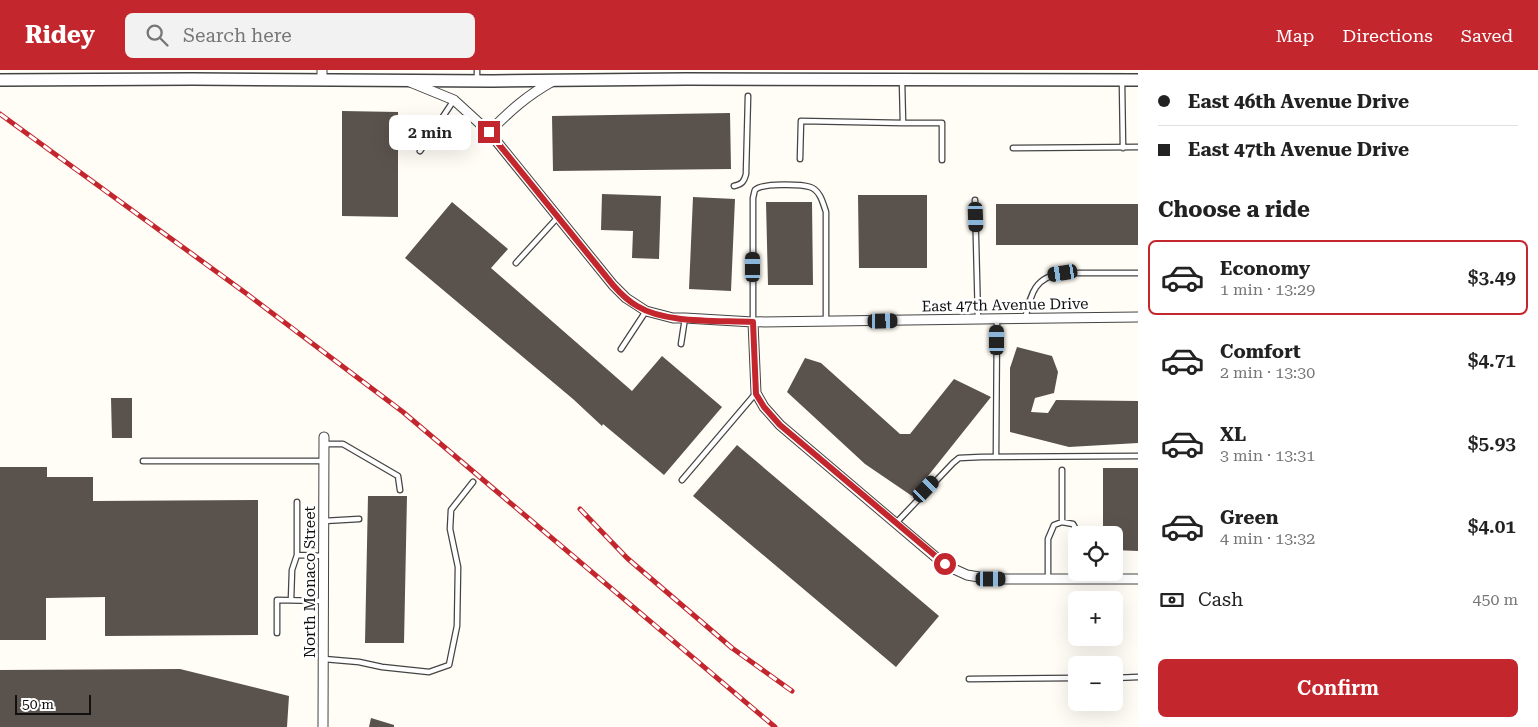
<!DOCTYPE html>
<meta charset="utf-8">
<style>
:root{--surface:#fff;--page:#f2f2f2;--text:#222;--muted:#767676;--line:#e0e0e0;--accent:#c4262e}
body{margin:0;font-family:"Roboto Serif",serif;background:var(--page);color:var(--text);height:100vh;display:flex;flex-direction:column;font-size:19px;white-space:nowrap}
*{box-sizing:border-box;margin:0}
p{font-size:16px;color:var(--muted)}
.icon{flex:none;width:28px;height:28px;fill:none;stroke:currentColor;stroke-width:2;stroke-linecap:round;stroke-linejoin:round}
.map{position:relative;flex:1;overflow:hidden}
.side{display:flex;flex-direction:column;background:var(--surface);width:400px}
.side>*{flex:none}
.banner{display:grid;align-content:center;height:110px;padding:0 20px;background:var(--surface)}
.fabs{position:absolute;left:1068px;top:456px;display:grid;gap:10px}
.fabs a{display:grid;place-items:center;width:55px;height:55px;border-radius:8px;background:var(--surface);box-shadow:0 5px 20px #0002;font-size:25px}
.scale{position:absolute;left:15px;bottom:12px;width:76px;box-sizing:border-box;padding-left:5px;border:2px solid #111;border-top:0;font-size:14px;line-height:18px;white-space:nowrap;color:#111;-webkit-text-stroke:4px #fff;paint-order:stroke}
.end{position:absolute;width:22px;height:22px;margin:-11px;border:6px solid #c4262e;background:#fff;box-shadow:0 0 0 2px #fff}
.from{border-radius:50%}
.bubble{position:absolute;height:35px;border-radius:8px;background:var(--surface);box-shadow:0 5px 20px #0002;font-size:16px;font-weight:600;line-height:35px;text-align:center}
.car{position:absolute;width:15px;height:30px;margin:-15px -8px;border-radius:6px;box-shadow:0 0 4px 1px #0007;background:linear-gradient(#222 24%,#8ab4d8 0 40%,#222 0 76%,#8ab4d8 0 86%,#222 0)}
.banner b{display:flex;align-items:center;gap:18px;height:48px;font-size:19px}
.banner b+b{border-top:1px solid var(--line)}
.banner i{width:12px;height:12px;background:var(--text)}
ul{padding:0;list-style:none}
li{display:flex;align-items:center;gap:15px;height:75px;margin:0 10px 8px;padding:0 10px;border:2px solid transparent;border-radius:8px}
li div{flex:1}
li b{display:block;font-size:19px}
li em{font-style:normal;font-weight:600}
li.active{border-color:var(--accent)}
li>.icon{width:45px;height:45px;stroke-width:1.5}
h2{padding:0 20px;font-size:22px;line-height:60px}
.pay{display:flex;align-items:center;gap:12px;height:55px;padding:0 20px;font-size:19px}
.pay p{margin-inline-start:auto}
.button{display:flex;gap:10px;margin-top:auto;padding:10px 20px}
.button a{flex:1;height:58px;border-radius:8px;background:var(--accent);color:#fff;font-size:20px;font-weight:600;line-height:58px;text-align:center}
header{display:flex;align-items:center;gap:30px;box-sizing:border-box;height:70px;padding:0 25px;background:var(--accent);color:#fff}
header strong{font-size:24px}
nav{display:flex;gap:28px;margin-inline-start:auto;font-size:18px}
.search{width:350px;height:45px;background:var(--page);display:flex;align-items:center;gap:12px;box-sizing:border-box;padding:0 18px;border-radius:8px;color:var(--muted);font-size:19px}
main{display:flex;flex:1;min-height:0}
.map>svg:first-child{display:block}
.building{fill:#5a524d}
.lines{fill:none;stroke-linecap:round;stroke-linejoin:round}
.service-casing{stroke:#444;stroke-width:7}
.minor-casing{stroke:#444;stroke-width:11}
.tertiary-casing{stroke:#444;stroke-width:14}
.service{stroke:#fff;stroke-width:4.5}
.minor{stroke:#fff;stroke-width:9}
.tertiary{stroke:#fff;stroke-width:11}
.rail-casing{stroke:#c4262e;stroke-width:5}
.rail{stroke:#fff;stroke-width:3;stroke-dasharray:9;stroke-linecap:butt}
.route{stroke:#c4262e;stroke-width:6}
.labels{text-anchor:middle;stroke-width:5;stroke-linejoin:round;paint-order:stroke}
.street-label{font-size:15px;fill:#111;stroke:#fff}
</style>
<header>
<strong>Ridey</strong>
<div class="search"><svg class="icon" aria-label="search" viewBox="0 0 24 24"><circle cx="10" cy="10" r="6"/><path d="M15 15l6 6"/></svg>Search here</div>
<nav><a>Map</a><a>Directions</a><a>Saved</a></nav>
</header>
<main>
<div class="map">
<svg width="1138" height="657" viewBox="0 0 1138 657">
<rect width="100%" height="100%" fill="#fffdf5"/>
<!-- building -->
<path class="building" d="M342,41L398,42V147L342,146Z
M730,43L731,99L553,101L552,46Z
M602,124L661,126L659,189L632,188L633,161L601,160Z
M858,125H927V198H859Z
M693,127L735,129L731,221L689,219Z
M452,132L508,179L491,198L632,321L662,286L722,337L664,405L603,354L602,356L573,329L405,188Z
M766,132H812L813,215H768Z
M996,134H1138V175H996Z
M1017,277L1052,286L1058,302L1054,323L1035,328L1031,342L1048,343L1056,330L1138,331V373L1069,377L1010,362V298Z
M805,288L821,293L900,364H910L954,309L991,327L912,426L865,394L787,322Z
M111,328H132V368H112Z
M737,375L939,546L896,597L693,426Z
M0,397H47V407H93V431L258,430V565L105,566V527L46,528V570H0Z
M1103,398H1138V481L1114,480V465H1103Z
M368,426H407L404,573H365Z
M180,599L289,626L287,657H0V600Z
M371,648L394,655V657H369Z"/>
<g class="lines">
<defs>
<path id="service" d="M477,10V0
M1122,12L1123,78
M903,53H942V90
M1013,78L1138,77
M420,81L454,30
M800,89L801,51L903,53L902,11
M734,116C742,114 744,112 746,104L748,26
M975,130L978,249
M516,193L558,147
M1025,249C1031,224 1034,207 1063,203H1138
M753,252V128C754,125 754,122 755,120C761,113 801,114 810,117C820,120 823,133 826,142V252
M681,274L685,248
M621,279L646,241
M325,374H343L398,406L400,420
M996,386L997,249
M143,391H324
M1062,400V452
M682,410L756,323
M297,432V485L324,486
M324,451L359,449
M896,453L953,393L959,388L981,387L1138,386
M1048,509V469L1054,455L1062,452L1073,454L1079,465
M291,530L292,500L297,485
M277,563V530L324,531
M324,589L359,592L382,597L429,602L449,595L457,556L458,497L450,459L451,440L473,412
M1114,608L1138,607
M969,609L1076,608"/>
<path id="minor" d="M322,0V9
M410,12L454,30L489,62L613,215L626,228L646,241L673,248H685L753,252L1138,247
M489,62C510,41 526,26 553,11
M753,252L756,323L764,337L780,355L945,495L967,505L991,509H1138
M323,657L324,367"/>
<path id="tertiary" d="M0,10L193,9L493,11L686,9L1138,10"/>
</defs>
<!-- service casing -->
<use href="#service" class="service-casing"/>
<!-- minor casing -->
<use href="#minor" class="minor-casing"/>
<!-- tertiary casing -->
<use href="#tertiary" class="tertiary-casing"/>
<!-- service -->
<use href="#service" class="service"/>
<!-- minor -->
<use href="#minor" class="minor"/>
<!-- tertiary -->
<use href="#tertiary" class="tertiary"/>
<defs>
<path id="rail" d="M0,44L247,224L403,342L775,657
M580,439L627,488L732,578L792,621"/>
</defs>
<!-- rail casing -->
<use href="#rail" class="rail-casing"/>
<!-- rail -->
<use href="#rail" class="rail"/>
</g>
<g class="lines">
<!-- route -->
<path class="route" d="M489,62L613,215C620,223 628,231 637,236C666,254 719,250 753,252L756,324L764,337L780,355L945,494"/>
</g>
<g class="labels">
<!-- street labels -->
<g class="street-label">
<text transform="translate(1005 235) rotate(-1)" y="5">East 47th Avenue Drive</text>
<text transform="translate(310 512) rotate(-90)" y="5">North Monaco Street</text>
</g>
</g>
</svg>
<div class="fabs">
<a><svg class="icon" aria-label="locate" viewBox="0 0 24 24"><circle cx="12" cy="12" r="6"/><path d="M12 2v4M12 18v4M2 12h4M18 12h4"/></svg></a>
<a>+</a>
<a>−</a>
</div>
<div class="scale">50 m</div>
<i class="end from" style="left:945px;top:494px"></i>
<i class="end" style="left:489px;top:62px"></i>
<div class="bubble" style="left:389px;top:45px;width:82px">2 min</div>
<i class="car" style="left:976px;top:147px;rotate:178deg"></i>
<i class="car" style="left:753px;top:197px;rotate:0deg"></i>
<i class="car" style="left:1063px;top:203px;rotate:261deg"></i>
<i class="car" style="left:883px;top:251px;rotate:89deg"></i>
<i class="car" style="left:997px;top:270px;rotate:0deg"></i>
<i class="car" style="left:926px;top:419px;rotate:44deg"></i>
<i class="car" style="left:991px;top:509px;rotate:90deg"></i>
</div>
<section class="side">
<div class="banner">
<b><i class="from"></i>East 46th Avenue Drive</b>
<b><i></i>East 47th Avenue Drive</b>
</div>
<h2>Choose a ride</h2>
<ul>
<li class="active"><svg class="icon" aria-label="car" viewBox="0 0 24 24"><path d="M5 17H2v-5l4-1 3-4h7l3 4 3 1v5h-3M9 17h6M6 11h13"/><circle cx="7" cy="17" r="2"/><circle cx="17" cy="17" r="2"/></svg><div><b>Economy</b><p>1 min · 13:29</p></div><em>$3.49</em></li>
<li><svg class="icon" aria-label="car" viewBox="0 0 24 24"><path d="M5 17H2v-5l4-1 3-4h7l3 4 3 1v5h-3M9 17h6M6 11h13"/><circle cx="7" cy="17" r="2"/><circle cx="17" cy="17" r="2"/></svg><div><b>Comfort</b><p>2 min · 13:30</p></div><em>$4.71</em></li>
<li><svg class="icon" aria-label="car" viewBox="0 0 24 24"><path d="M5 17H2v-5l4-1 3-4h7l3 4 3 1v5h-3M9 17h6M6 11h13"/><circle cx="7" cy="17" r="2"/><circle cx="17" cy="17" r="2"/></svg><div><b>XL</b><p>3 min · 13:31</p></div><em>$5.93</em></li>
<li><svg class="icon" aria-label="car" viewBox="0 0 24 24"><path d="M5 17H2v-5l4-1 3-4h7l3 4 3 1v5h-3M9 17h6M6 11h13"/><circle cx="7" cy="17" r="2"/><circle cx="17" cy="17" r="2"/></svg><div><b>Green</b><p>4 min · 13:32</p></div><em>$4.01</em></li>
</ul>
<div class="pay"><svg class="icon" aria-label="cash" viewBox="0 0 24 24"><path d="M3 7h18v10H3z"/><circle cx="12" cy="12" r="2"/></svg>Cash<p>450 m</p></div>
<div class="button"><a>Confirm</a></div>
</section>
</main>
